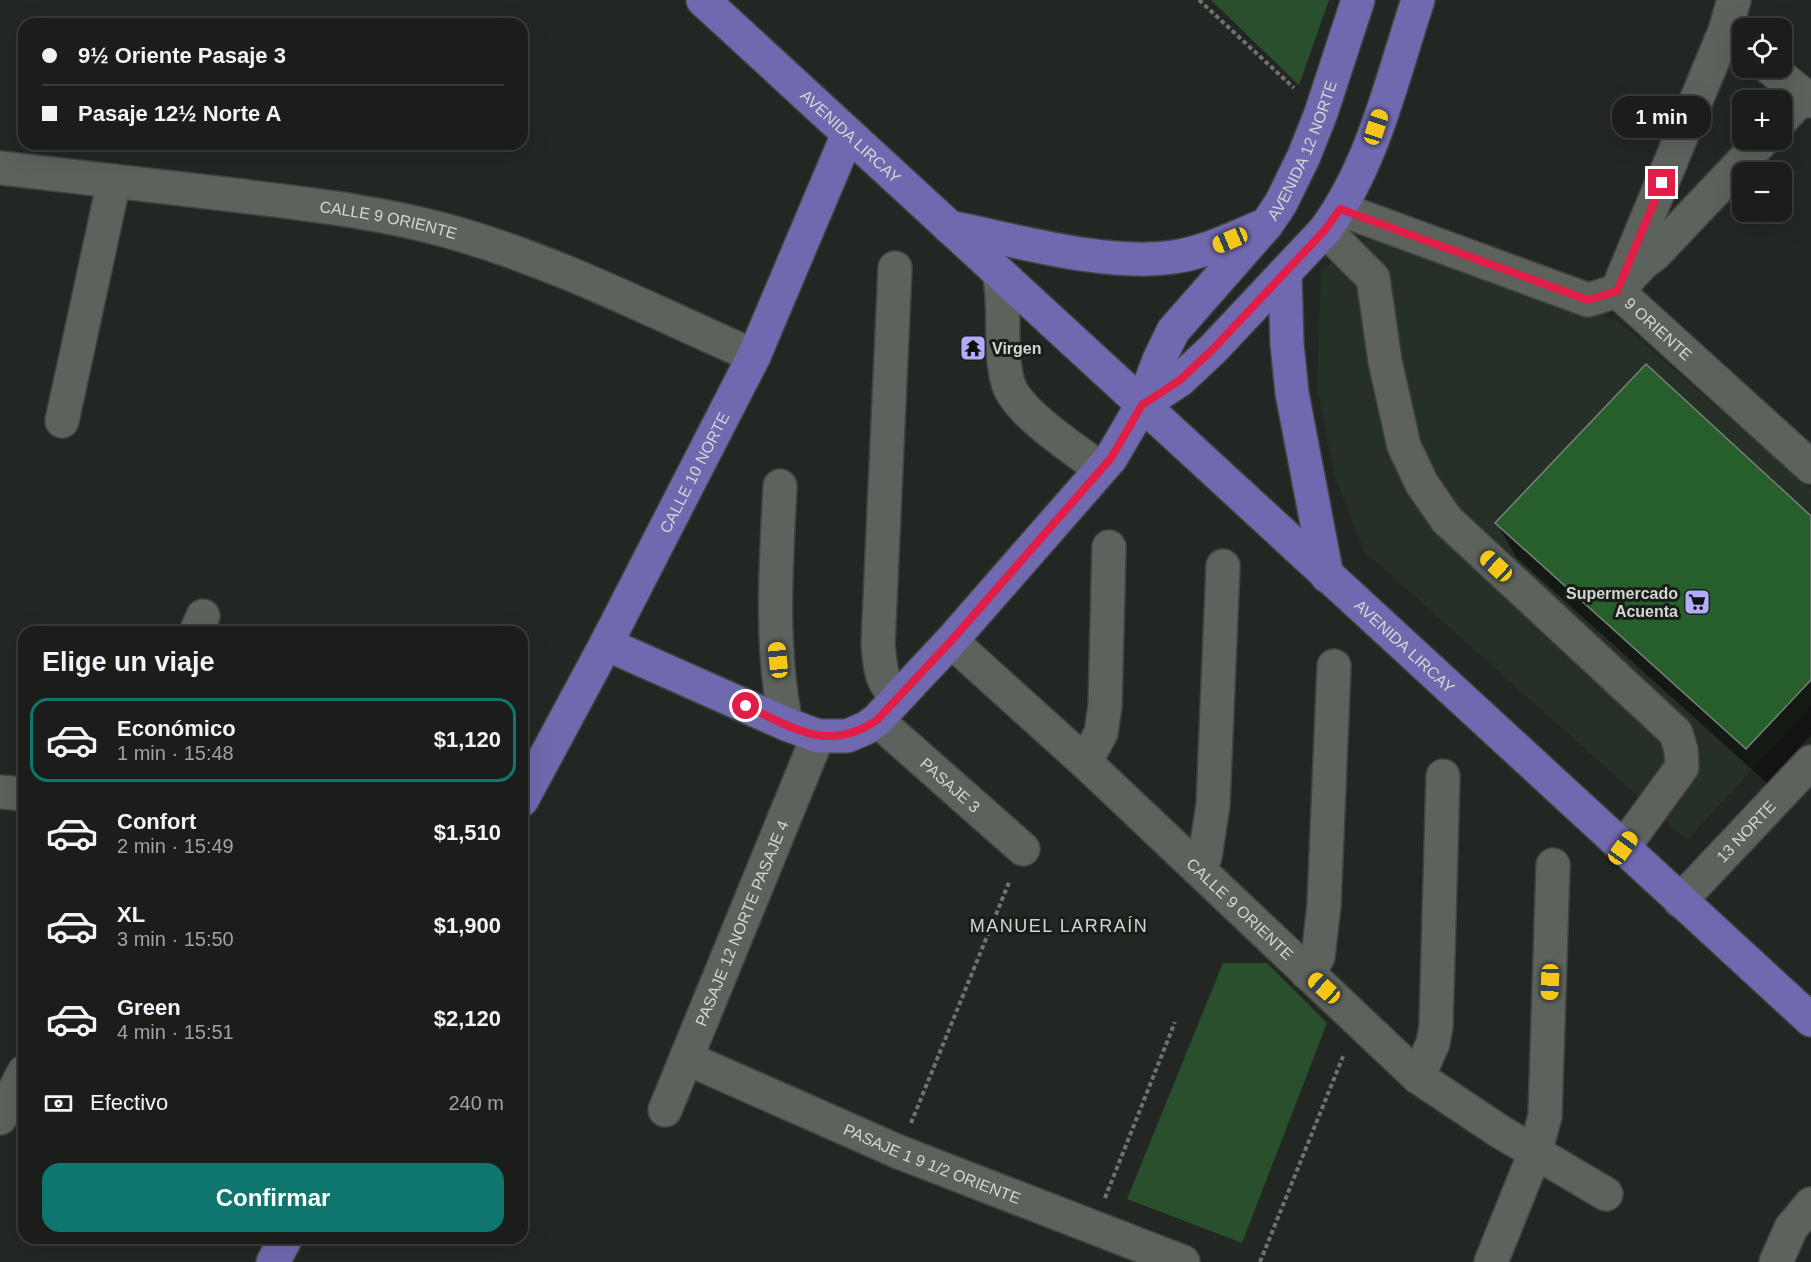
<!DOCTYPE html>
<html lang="es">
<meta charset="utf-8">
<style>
:root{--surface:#1a1d1a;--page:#272a27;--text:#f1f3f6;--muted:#9fa2a2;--line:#383b39;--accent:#0f766e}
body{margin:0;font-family:Arial,sans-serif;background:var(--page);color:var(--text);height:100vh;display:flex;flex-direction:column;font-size:22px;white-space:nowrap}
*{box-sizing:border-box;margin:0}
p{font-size:20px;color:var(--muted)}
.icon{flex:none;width:33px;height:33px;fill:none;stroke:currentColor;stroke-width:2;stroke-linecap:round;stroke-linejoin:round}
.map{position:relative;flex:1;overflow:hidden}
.drawer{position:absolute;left:18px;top:626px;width:510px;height:618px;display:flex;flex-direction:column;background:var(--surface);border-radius:18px;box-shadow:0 6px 24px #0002,0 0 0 2px var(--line)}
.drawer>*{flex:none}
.banner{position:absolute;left:18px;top:18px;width:510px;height:132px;border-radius:18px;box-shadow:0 6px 24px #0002,0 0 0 2px var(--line);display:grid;align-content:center;height:132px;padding:0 24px;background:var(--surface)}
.controls{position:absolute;left:1732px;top:18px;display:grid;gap:12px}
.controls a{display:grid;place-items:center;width:60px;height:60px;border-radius:12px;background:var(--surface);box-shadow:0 6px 24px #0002,0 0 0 2px var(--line);font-size:30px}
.end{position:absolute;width:27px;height:27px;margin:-14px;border:8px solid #e11d48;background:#fff;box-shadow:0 0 0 3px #fff}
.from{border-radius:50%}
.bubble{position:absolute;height:42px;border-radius:18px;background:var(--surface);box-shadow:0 6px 24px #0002,0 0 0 2px var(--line);font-size:20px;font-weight:800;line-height:42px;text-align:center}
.car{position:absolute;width:18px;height:36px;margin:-18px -9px;border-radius:8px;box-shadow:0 0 4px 2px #0007;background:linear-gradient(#f5c518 24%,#345 0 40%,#f5c518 0 76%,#345 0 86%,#f5c518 0)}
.banner b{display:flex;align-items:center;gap:21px;height:57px;font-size:22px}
.banner b+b{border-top:2px solid var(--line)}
.banner i{width:15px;height:15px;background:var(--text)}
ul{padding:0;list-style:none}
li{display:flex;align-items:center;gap:18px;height:84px;margin:0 12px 9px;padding:0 12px;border:3px solid transparent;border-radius:18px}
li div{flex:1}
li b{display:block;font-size:22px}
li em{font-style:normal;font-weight:800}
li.selected{border-color:var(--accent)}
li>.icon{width:54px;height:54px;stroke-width:1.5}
h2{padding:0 24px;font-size:27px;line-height:72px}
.pay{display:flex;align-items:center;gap:15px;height:66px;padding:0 24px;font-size:22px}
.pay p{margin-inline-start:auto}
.button{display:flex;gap:12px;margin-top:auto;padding:12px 24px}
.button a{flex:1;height:69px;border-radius:18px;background:var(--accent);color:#fff;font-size:24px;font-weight:800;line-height:69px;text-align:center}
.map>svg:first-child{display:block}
.built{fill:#263027}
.green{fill:#2a4f2d}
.shadow{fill:#0007}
.building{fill:#265e2c;stroke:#7b807b;stroke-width:1.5}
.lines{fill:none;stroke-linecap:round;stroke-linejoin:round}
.minor-casing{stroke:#404340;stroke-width:36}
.major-casing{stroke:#404340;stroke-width:36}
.path{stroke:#6f736f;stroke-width:4;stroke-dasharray:4.5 3;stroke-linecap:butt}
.minor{stroke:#5d625d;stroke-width:33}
.major{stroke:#7069af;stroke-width:33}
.route{stroke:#e11d48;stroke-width:8}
.labels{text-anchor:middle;stroke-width:6;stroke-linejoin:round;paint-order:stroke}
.street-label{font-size:16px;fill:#d3d6d3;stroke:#191e19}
.poi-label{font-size:16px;font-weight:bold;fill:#d3d6d3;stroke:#191e19;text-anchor:start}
.neighbourhood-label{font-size:18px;letter-spacing:1.5px;fill:#d3d6d3;stroke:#191e19}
</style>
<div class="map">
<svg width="1811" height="1262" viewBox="0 0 1811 1262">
<rect width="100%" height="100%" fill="#232723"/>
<!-- built -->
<path class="built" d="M1371,237L1618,321L1811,489V706L1687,840L1364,551L1335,477L1317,386L1321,270Z"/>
<!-- green -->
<path class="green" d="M1211,0H1329L1299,85Z
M1223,963H1267L1327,1023L1242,1243L1127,1199Z"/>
<!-- shadow -->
<path class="shadow" d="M1811,518V735L1767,783L1517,558L1497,524Z"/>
<!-- building -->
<path class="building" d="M1646,364L1811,516V680L1746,749L1495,523Z"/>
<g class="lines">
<defs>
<g id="minor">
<path d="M1770,68L1811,101"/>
<path d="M1782,119L1804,96"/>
<path id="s1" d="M0,168C78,177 156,186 234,195C304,204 375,211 444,230C551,259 652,311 754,356"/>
<path d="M1340,209L1588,300L1617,291L1642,264L1655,254L1763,140"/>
<path d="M1325,230L1373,278L1385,361L1404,446L1422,484L1447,520L1676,733L1681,750L1682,767L1623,848"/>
<path d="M895,268L878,645C881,668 879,681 898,697"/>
<path d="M999,273C1007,308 998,347 1008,383C1016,412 1076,450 1101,469"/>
<path d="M1622,279L1725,31L1734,0"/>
<path id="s2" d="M1617,291L1811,467"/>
<path d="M62,421L114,181"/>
<path d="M780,486C776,566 770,645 786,724"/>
<path d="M196,632L203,616"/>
<path id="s3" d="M951,641L1085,762L1418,1077L1499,1131L1606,1194"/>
<path id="s4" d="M877,720L1023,849"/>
<path d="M1085,762L1101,733L1105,706L1109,547"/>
<path d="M0,792L24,794"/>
<path d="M1198,869L1205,857L1213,805L1223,566"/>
<path id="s5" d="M1680,901L1811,762"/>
<path d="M1307,973L1318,957L1324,905L1334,666"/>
<path id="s6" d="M686,1058L899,1152L1183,1262"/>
<path d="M1418,1077L1433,1043L1436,1026L1443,776"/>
<path id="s7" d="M665,1110L818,736"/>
<path d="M0,1118L24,1072"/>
<path d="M1491,1262L1535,1153L1545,1116L1553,865"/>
<path d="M1776,1262L1791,1228L1811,1204"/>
</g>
<g id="major">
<path id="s8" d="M703,0L1811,1020"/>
<path d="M949,227C1015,240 1106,267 1173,257C1203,253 1232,239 1260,227"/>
<path d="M1285,273L1287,344L1292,393L1327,576"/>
<path d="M1142,405L1180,380L1213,349L1325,230C1374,163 1392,78 1418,0"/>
<path id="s9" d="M606,644L786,724L818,736H847L866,728L877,720L951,641L1111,458L1142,405L1159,360L1173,331L1267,224L1281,203L1304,156L1321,113L1358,0"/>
<path id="s10" d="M522,800L606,644L754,356L848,134"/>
<path d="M273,1262L286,1238"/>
</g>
</defs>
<!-- minor casing -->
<use href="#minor" class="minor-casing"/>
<!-- major casing -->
<use href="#major" class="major-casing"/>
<!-- path -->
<path class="path" d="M1199,0L1294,88
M911,1123L1010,880
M1105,1198L1175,1022
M1260,1262L1344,1054"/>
<!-- minor -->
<use href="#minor" class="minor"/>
<!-- major -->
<use href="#major" class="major"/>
</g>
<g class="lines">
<!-- route -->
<path class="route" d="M746,706C793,727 828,754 877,720L951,641L1111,458L1142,405L1180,380L1213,349L1325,230L1340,209L1588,300L1617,291L1662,183"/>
</g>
<!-- icons -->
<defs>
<symbol id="temple-square" viewBox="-11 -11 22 22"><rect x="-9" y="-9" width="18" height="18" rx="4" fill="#b1adfa" stroke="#191e19"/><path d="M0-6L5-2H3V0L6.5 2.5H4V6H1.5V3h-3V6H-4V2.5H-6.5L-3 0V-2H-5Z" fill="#111"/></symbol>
<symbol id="supermarket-square" viewBox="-11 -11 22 22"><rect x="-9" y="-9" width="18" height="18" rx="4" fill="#b1adfa" stroke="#191e19"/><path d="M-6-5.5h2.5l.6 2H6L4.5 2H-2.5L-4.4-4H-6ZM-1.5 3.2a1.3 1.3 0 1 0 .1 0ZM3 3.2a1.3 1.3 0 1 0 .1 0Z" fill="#111"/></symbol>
</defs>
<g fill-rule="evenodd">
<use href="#temple-square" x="958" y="333" width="30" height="30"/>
<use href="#supermarket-square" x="1682" y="587" width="30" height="30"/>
</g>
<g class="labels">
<!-- street labels -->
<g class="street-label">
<text dy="6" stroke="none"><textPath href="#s8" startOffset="201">AVENIDA LIRCAY</textPath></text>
<text dy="6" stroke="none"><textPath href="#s9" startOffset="1012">AVENIDA 12 NORTE</textPath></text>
<text dy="6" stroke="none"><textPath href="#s1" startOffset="392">CALLE 9 ORIENTE</textPath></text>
<text dy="6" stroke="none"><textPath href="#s2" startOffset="56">9 ORIENTE</textPath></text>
<text dy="6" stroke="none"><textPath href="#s10" startOffset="370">CALLE 10 NORTE</textPath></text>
<text dy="6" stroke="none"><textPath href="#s8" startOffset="954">AVENIDA LIRCAY</textPath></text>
<text dy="6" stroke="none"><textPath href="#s4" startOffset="98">PASAJE 3</textPath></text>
<text dy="6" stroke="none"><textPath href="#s5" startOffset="96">13 NORTE</textPath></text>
<text dy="6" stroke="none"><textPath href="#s3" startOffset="394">CALLE 9 ORIENTE</textPath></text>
<text dy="6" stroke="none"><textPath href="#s7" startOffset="202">PASAJE 12 NORTE PASAJE 4</textPath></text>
<text dy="6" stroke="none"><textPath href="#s6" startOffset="268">PASAJE 1 9 1/2 ORIENTE</textPath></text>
</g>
<!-- poi labels -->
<g class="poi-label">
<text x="992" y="354">Virgen</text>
<text x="1678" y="599" text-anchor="end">Supermercado<tspan x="1678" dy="18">Acuenta</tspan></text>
</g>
<!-- neighbourhood labels -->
<g class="neighbourhood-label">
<text x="1059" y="932">MANUEL LARRAÍN</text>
</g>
</g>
</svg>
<div class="controls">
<a><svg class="icon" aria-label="locate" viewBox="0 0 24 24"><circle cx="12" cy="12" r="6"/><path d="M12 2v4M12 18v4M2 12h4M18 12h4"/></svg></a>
<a>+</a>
<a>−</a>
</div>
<i class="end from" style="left:746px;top:706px"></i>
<i class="end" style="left:1662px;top:183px"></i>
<div class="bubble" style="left:1612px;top:96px;width:99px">1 min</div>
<i class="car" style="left:1376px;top:127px;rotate:18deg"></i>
<i class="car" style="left:1230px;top:240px;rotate:247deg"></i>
<i class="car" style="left:1496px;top:566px;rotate:313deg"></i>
<i class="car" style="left:778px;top:660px;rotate:354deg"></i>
<i class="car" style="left:1623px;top:848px;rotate:36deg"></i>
<i class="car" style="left:1550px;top:982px;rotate:182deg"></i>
<i class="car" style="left:1324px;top:988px;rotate:312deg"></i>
<div class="banner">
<b><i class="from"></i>9½ Oriente Pasaje 3</b>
<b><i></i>Pasaje 12½ Norte A</b>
</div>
<section class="drawer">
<h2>Elige un viaje</h2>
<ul>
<li class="selected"><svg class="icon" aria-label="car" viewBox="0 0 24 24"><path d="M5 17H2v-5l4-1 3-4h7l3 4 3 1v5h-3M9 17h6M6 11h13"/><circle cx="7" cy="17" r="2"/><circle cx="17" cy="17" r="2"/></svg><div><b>Económico</b><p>1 min · 15:48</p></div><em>$1,120</em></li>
<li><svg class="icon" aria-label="car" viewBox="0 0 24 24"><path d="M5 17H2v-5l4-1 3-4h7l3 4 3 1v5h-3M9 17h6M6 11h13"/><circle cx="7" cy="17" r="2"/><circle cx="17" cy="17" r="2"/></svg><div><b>Confort</b><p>2 min · 15:49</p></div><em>$1,510</em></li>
<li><svg class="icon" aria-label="car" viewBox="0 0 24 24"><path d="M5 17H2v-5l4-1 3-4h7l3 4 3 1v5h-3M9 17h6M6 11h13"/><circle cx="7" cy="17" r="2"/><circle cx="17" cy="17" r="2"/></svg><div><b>XL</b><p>3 min · 15:50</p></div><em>$1,900</em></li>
<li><svg class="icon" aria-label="car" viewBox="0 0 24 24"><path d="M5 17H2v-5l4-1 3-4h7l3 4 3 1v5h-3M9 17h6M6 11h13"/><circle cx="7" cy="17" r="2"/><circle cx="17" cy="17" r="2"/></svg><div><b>Green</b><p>4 min · 15:51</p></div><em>$2,120</em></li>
</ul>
<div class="pay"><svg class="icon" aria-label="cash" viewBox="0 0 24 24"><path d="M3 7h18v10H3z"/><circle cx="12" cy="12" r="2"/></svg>Efectivo<p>240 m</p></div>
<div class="button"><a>Confirmar</a></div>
</section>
</div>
